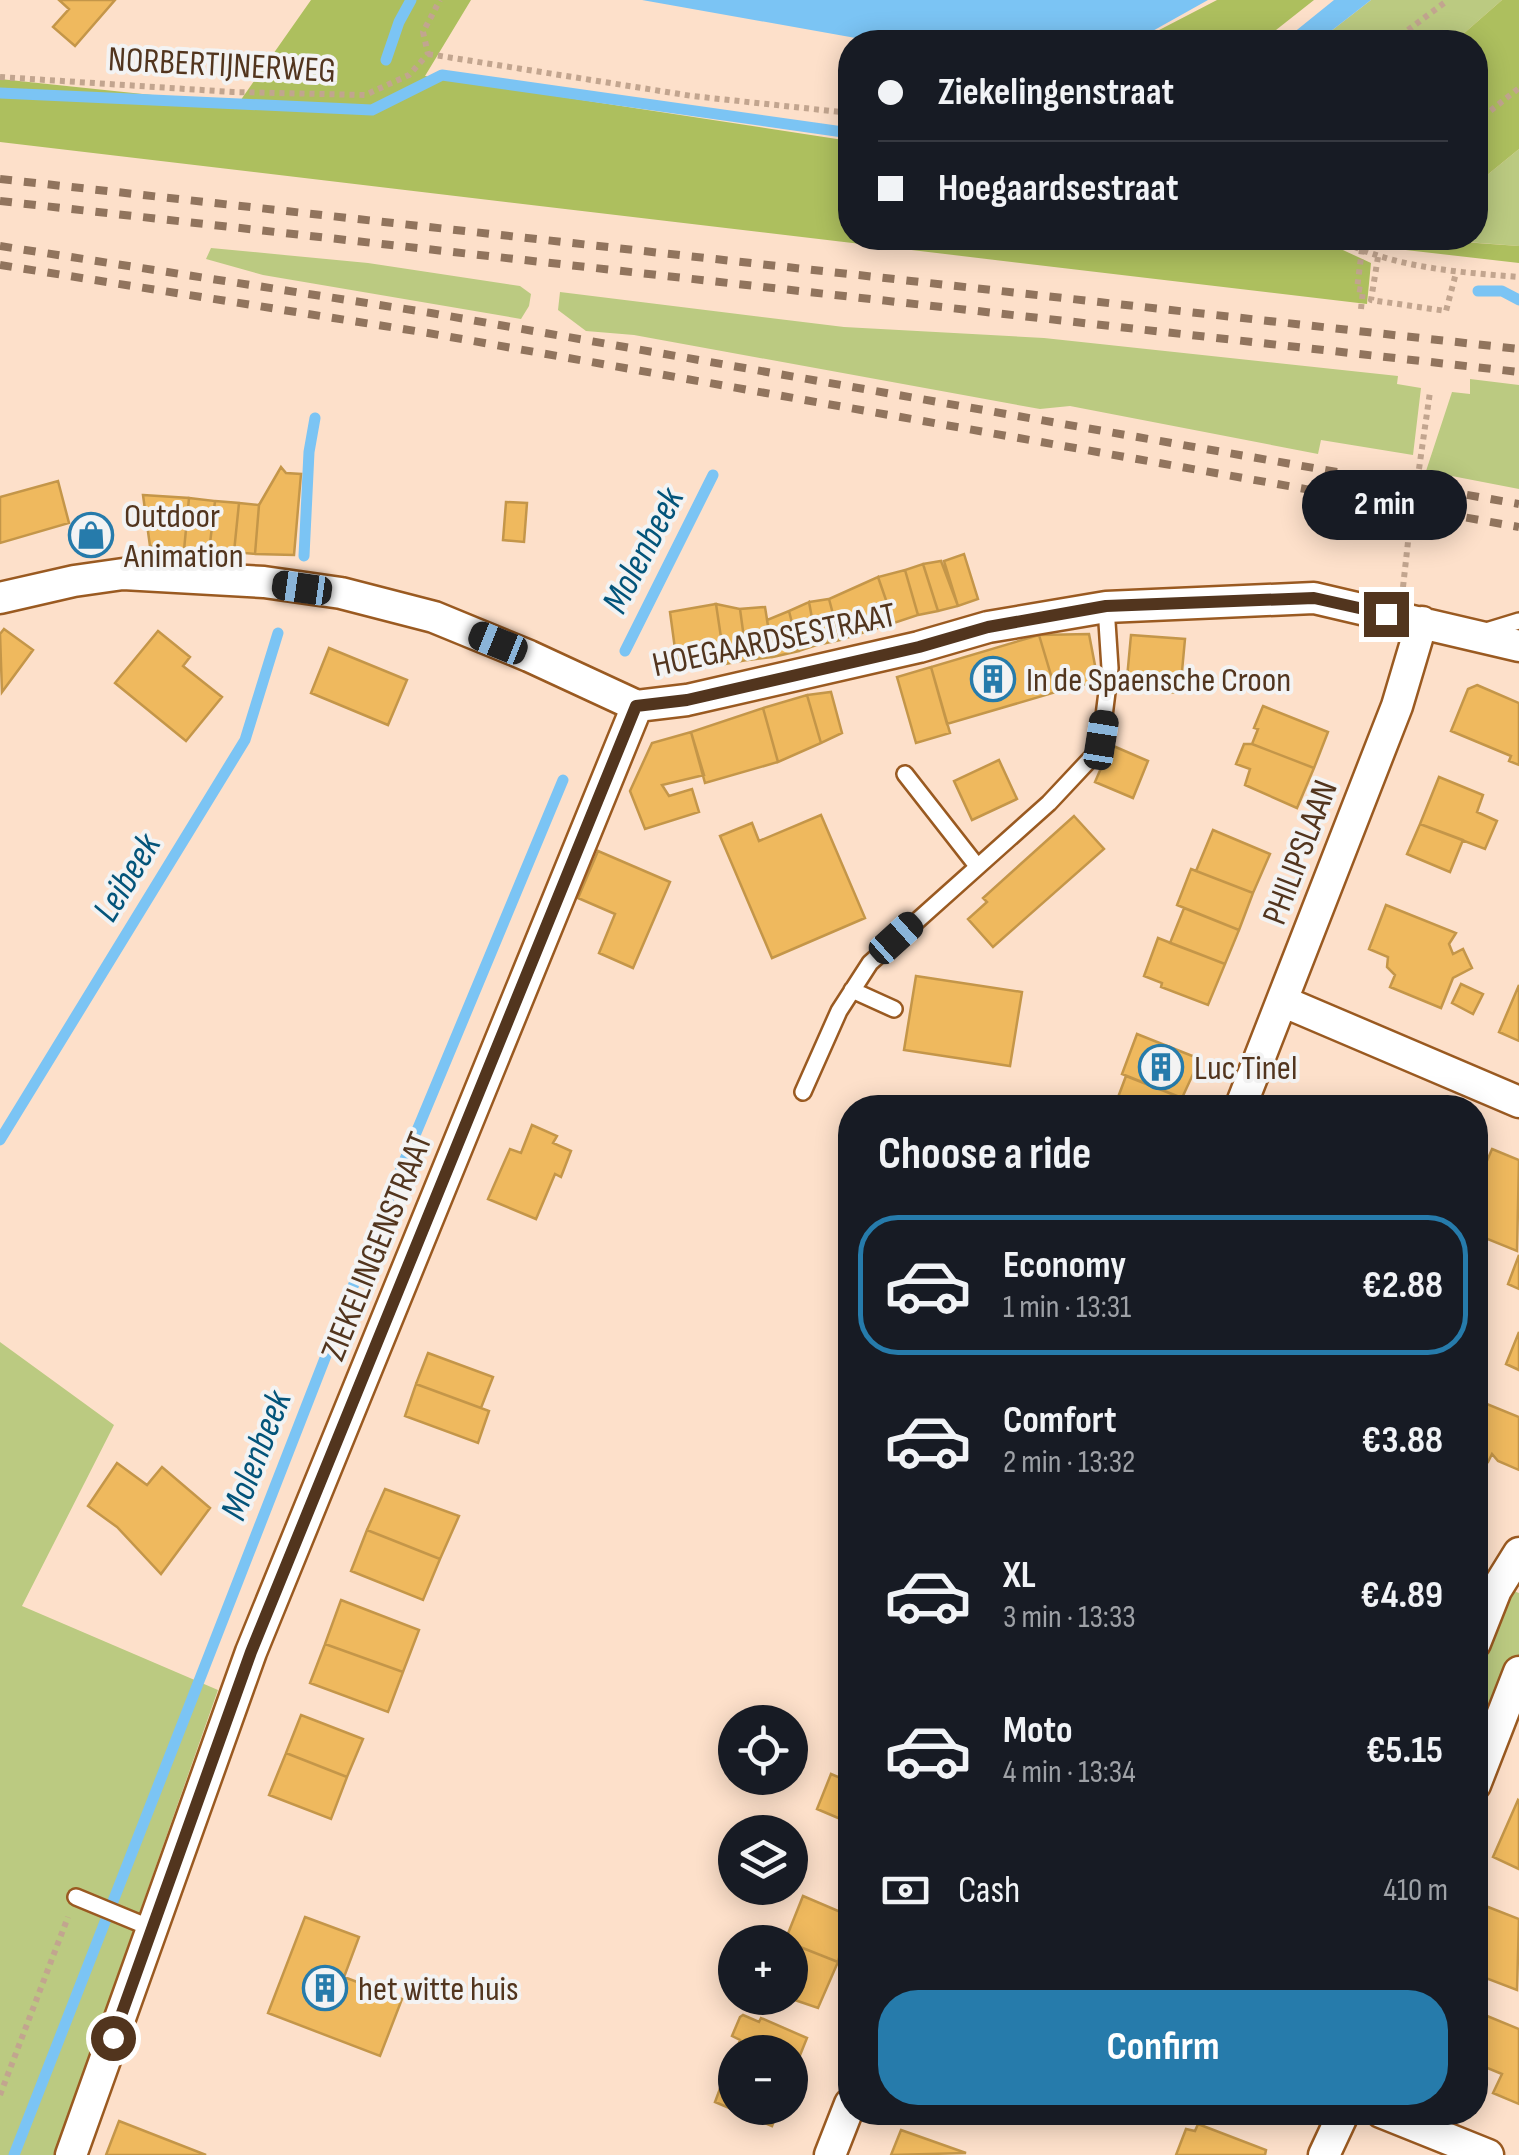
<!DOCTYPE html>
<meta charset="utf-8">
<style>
:root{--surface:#171b24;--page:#242831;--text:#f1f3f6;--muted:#9ea1a6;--line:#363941;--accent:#267bab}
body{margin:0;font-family:"Sofia Sans Condensed",sans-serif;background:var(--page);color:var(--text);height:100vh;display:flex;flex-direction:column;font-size:38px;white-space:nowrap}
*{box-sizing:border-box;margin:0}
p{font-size:32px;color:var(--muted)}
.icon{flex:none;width:55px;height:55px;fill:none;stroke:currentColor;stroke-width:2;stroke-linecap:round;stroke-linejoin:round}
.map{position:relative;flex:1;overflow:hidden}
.drawer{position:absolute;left:838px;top:1095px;width:650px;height:1030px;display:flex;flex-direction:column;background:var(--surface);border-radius:40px;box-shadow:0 5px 25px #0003}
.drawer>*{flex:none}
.guide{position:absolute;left:838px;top:30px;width:650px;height:220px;border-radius:40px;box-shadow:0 5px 25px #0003;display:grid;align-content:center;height:220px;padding:0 40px;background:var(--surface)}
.tools{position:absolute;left:718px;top:1705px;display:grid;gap:20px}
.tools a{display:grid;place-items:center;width:90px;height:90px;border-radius:50%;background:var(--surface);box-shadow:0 5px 25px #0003;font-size:50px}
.end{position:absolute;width:45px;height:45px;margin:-22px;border:12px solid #52351e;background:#fff;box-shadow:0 0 0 5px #fff}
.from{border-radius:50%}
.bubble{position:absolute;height:70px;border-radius:35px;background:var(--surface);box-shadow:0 5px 25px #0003;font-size:32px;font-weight:700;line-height:70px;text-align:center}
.car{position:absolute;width:30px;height:60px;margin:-30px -15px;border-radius:12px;box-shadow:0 0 8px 2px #0007;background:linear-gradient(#222 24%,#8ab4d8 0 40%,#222 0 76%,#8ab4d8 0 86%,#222 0)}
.guide b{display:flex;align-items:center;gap:35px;height:95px;font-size:38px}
.guide b+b{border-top:2px solid var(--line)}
.guide i{width:25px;height:25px;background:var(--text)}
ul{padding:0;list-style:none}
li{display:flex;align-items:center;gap:30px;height:140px;margin:0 20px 15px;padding:0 20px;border:5px solid transparent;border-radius:40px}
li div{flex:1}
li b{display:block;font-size:38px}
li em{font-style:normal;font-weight:700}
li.active{border-color:var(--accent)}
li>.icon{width:90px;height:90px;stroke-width:1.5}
h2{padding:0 40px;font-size:45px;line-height:120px}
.pay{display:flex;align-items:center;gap:25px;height:110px;padding:0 40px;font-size:38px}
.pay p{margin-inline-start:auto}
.action{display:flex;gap:20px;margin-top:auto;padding:20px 40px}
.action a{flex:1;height:115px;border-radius:40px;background:var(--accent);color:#fff;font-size:40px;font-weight:700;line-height:115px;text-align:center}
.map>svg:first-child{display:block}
.green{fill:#bbca81}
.forest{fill:#adbf5e}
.water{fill:#7bc4f4}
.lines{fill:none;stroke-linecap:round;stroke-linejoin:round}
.stream{stroke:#7bc4f4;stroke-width:11}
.building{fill:#efb95e;stroke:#c49649;stroke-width:2.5}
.lane-casing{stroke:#9a5a21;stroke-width:20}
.street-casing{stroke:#9a5a21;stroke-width:35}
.path{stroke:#c2a58f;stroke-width:6;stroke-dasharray:5 5;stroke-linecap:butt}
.lane{stroke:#fff;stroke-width:15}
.street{stroke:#fff;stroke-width:30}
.rail{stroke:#91745d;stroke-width:8;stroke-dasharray:12 12;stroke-linecap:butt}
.route{stroke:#52351e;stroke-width:12}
.labels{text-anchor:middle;stroke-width:8;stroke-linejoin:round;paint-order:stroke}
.street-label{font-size:35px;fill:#52351e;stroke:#f3f3f3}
.poi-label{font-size:35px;fill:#52351e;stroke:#f3f3f3;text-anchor:start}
.water-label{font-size:38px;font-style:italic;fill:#03547a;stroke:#f3f3f3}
</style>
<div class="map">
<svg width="1519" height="2155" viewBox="0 0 1519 2155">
<rect width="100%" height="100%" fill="#fde0ca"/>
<!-- green -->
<path class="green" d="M1371,0H1502L1454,42H1317Z
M1519,149V246L1414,238H1475V185Z
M211,248L368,263L520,286L531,294L529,306L521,319L263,275L206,259Z
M560,292L844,327L1044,338L1398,376L1397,384L1421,388L1413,455L1321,440L1318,454L1070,406L1040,409L634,335L586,331L558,310Z
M1470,379L1519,385V489L1426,471L1452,392L1470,394Z
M0,1342L114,1425L22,1606L218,1690L54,2155H0Z
M1511,1590L1519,1593V1659L1475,1771V1680Z"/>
<!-- forest -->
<path class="forest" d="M311,0H471L425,76L850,141V238H1317L1371,263L1367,304L0,142V79L238,104Z
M1217,0H1314L1261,42H1136Z
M1502,0H1519V149L1475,185V42H1454Z
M1406,238L1519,246V263L1397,249Z"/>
<!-- water -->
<path class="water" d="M642,0H1208L1133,42H878Z
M1334,0H1371L1317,42H1282Z"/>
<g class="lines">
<!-- stream -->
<path class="stream" d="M386,60L399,22L411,0
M0,93L372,110L442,75L850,133
M1478,291H1502L1519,300
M304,556L309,452L315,418
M625,651L713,475
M0,1140L245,740L278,633
M14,2155L368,1248L563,780"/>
</g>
<!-- building -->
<path class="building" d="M59,0H115L75,46L53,27L69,9Z
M281,467L286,473L301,474L294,555L255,554L259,505Z
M58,481L69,523L0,543V497Z
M143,495L189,498L184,550L150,546Z
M189,498L215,501L209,552L184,550Z
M215,501L239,503L234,552H209Z
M506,502L527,503L524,542L503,540Z
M239,503L259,505L255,554L234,552Z
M964,554L978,599L958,606L944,561Z
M941,561L958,606L938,611L923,564Z
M923,564L938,611L918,615L905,570Z
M905,570L918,615L894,623L878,577Z
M878,577L894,623L840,640L829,599Z
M829,599L840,640L817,645L809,602Z
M809,602L817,645L799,651L789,611Z
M716,604L740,609L747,660L725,664Z
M716,604L725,664L678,671L670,612Z
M765,607L773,657L747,660L740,609Z
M789,611L799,651L773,657L767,620Z
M4,629L33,650L2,692L0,634Z
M158,631L190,657L183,666L222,697L186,741L115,683Z
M1089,634L1098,681L1056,692L1039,635Z
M1039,635L1056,692L947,724L931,667Z
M1131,635L1185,639L1180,693L1126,689Z
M329,648L407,680L388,725L311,693Z
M931,667L950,733L916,743L897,677Z
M1477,685L1519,703V765L1509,761L1511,756L1451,731L1468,689Z
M831,692L842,733L821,743L807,695Z
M807,695L821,743L778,762L763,708Z
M1263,706L1328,732L1314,768L1252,744L1258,729L1254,728Z
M763,708L778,762L705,783L691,732Z
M691,732L704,775L662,785L669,796L692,789L699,812L645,829L630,791L652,743Z
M1244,744H1252L1314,768L1297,808L1245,785L1250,769L1236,764Z
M1111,745L1148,761L1133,798L1095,782Z
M999,760L1017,799L972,820L954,781Z
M1439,777L1483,795L1477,812L1497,821L1485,849L1420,824Z
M821,815L865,918L772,958L720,836L752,823L759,841Z
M1074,816L1104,849L993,947L968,919L987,902L983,898Z
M1420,824L1463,840L1450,872L1407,854Z
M1213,830L1270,854L1253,893L1196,871Z
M598,851L670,882L633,968L599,953L615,914L578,898Z
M1191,869L1253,893L1239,930L1177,905Z
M1386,905L1456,933L1449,944L1453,954L1463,949L1472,968L1453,978L1441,1008L1390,987L1395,975L1387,967L1388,957L1369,949Z
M1184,908L1239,930L1225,964L1170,943Z
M1158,938L1225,964L1208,1005L1161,987L1162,983L1144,976Z
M916,976L1022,992L1010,1066L904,1050Z
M1461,984L1483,994L1473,1014L1452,1003Z
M1519,985V1041L1499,1032Z
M1137,1034L1200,1059L1182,1098L1122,1074Z
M1126,1076L1182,1098L1178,1108H1114Z
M532,1125L557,1136L553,1143L571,1151L561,1177L555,1174L536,1219L488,1199L510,1149L521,1153Z
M1492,1149L1519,1160L1517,1251L1475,1234V1189Z
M1519,1255V1289L1508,1284Z
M1519,1332V1370L1506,1364Z
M428,1353L493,1377L481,1408L416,1384Z
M416,1384L489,1411L478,1443L405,1416Z
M1477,1400L1519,1417V1470L1498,1461L1492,1454L1488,1462L1475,1457Z
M117,1463L147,1485L162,1467L210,1508L161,1574L117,1527L88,1506Z
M385,1489L459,1516L440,1559L367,1530Z
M367,1530L440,1559L423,1600L351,1571Z
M341,1600L419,1630L403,1672L325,1644Z
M325,1644L403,1672L388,1712L310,1683Z
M301,1715L363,1739L347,1777L286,1753Z
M286,1753L347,1777L331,1819L269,1795Z
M831,1774L850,1782V1823L817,1809Z
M1518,1800L1519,1801V1869L1493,1857Z
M803,1896L850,1916L838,1962L785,1941Z
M1483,1905L1519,1919L1517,1990L1475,1974V1926Z
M305,1917L359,1937L344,1977L402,1999L380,2056L268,2013Z
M790,1943L838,1962L818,2008L789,1998Z
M1475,2011L1519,2029V2104L1493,2093L1502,2074L1475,2063Z
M743,2015L759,2022L761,2018L807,2038L790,2080V2052H736L740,2040L732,2036L740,2017Z
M731,2059L735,2061V2108H779L772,2126L715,2102Z
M119,2121L206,2155H106Z
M1198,2124L1266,2150L1265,2155H1176L1186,2129L1195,2131Z
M901,2130L966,2153L891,2155Z"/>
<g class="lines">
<defs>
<path id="lane" d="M1483,632L1519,621
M905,774L977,866
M852,990L894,1009
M803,1092L839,1011L870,963L1049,803L1094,755L1101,740L1110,668L1106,607
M76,1897L151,1928"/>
<path id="street" d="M0,598L74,581L123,574L264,582L341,593L434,617L529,656L637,706L687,700L919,647L988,627L1106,607L1314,598L1519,646
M1282,1001L1519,1102
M1240,1108L1397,706L1422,622
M1475,1643L1496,1590L1519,1553
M1475,1785L1519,1672
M1381,2112L1488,2155
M71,2155L251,1652L637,706
M830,2155L850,2104
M1324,2155L1344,2112"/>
</defs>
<!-- lane casing -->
<use href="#lane" class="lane-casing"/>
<!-- street casing -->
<use href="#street" class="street-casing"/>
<!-- path -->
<path class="path" d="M1392,42L1448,0
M428,54L692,96L850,113
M0,77L233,92L365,95L409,75L428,54L423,32L440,0
M1475,123L1519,88
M1336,238C1392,268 1457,272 1519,277
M1378,257L1371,300L1446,311L1456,273
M1361,309L1363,290L1357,289L1362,249
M1419,469L1430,392
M1403,587L1409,533
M847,2007L850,2008
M0,2095L68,1917"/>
<!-- lane -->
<use href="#lane" class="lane"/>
<!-- street -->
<use href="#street" class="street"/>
<!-- rail -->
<path class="rail" d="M0,179L1519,349
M0,201L1519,372
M0,246L431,313L1519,504
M0,265L428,333L1519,527"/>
</g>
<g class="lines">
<!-- route -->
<path class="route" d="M113,2038L251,1652L636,706L687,700L919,647L988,627L1106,606L1314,598L1386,614"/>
</g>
<!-- icons -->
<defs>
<symbol id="shop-ring" viewBox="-11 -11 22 22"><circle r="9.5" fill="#f3f3f3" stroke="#267bab" stroke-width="1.5"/><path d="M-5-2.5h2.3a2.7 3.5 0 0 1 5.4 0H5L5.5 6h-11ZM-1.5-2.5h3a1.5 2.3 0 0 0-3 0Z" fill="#267bab"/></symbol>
<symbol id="building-ring" viewBox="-11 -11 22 22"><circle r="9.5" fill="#f3f3f3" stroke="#267bab" stroke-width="1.5"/><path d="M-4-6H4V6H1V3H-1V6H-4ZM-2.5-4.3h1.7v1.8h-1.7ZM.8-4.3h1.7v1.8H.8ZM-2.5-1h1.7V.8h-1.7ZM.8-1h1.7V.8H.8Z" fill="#267bab"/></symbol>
</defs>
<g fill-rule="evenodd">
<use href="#shop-ring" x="66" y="510" width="50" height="50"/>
<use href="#building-ring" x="968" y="654" width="50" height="50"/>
<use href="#building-ring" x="1136" y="1042" width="50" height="50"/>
<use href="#building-ring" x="300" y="1963" width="50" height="50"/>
</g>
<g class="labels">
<!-- street labels -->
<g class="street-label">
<text transform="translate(222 64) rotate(3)" y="12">NORBERTIJNERWEG</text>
<text transform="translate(774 639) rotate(-12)" y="12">HOEGAARDSESTRAAT</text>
<text transform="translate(1299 852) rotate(-69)" y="12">PHILIPSLAAN</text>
<text transform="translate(376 1246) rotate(-68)" y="12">ZIEKELINGENSTRAAT</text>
</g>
<!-- poi labels -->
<g class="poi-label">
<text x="124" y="527">Outdoor<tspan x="124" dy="40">Animation</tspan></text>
<text x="1026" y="691">In de Spaensche Croon</text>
<text x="1194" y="1079">Luc Tinel</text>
<text x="358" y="2000">het witte huis</text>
</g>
<!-- water labels -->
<g class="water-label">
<text transform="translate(642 550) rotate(-63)" y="13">Molenbeek</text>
<text transform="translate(126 877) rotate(-59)" y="13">Leibeek</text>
<text transform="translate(255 1455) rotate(-69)" y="13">Molenbeek</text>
</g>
</g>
</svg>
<div class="tools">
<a><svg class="icon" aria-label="locate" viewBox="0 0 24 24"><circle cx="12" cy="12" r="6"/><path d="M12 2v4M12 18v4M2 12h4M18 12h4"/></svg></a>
<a><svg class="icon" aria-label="layers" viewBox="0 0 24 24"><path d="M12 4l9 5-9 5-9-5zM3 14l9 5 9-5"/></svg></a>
<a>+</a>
<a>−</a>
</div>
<i class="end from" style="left:113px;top:2038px"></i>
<i class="end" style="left:1386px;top:614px"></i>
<div class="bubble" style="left:1302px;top:470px;width:165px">2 min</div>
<i class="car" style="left:302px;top:588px;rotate:278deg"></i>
<i class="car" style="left:498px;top:643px;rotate:292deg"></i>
<i class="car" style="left:1101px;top:740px;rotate:9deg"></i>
<i class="car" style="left:896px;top:938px;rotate:48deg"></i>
<div class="guide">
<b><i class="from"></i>Ziekelingenstraat</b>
<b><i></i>Hoegaardsestraat</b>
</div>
<section class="drawer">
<h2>Choose a ride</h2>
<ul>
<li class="active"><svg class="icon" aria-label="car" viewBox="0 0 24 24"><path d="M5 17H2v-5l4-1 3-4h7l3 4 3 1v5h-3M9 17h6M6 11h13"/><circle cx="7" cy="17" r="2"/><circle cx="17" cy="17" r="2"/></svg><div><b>Economy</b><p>1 min · 13:31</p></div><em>€2.88</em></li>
<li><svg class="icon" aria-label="car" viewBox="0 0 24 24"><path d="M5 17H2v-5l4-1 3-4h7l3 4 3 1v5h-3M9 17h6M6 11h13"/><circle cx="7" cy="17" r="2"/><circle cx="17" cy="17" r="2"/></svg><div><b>Comfort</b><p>2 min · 13:32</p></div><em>€3.88</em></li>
<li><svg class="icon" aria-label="car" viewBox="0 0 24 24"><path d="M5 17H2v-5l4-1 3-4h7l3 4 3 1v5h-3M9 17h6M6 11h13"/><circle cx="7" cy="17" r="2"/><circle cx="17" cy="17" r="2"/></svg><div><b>XL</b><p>3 min · 13:33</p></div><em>€4.89</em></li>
<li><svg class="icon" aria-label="car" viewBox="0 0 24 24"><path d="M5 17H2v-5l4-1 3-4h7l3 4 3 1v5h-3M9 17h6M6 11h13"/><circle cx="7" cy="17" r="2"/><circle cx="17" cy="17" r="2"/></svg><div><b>Moto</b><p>4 min · 13:34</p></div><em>€5.15</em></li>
</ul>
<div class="pay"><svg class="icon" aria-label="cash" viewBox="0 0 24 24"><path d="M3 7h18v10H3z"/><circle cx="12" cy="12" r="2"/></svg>Cash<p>410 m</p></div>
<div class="action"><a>Confirm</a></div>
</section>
</div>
